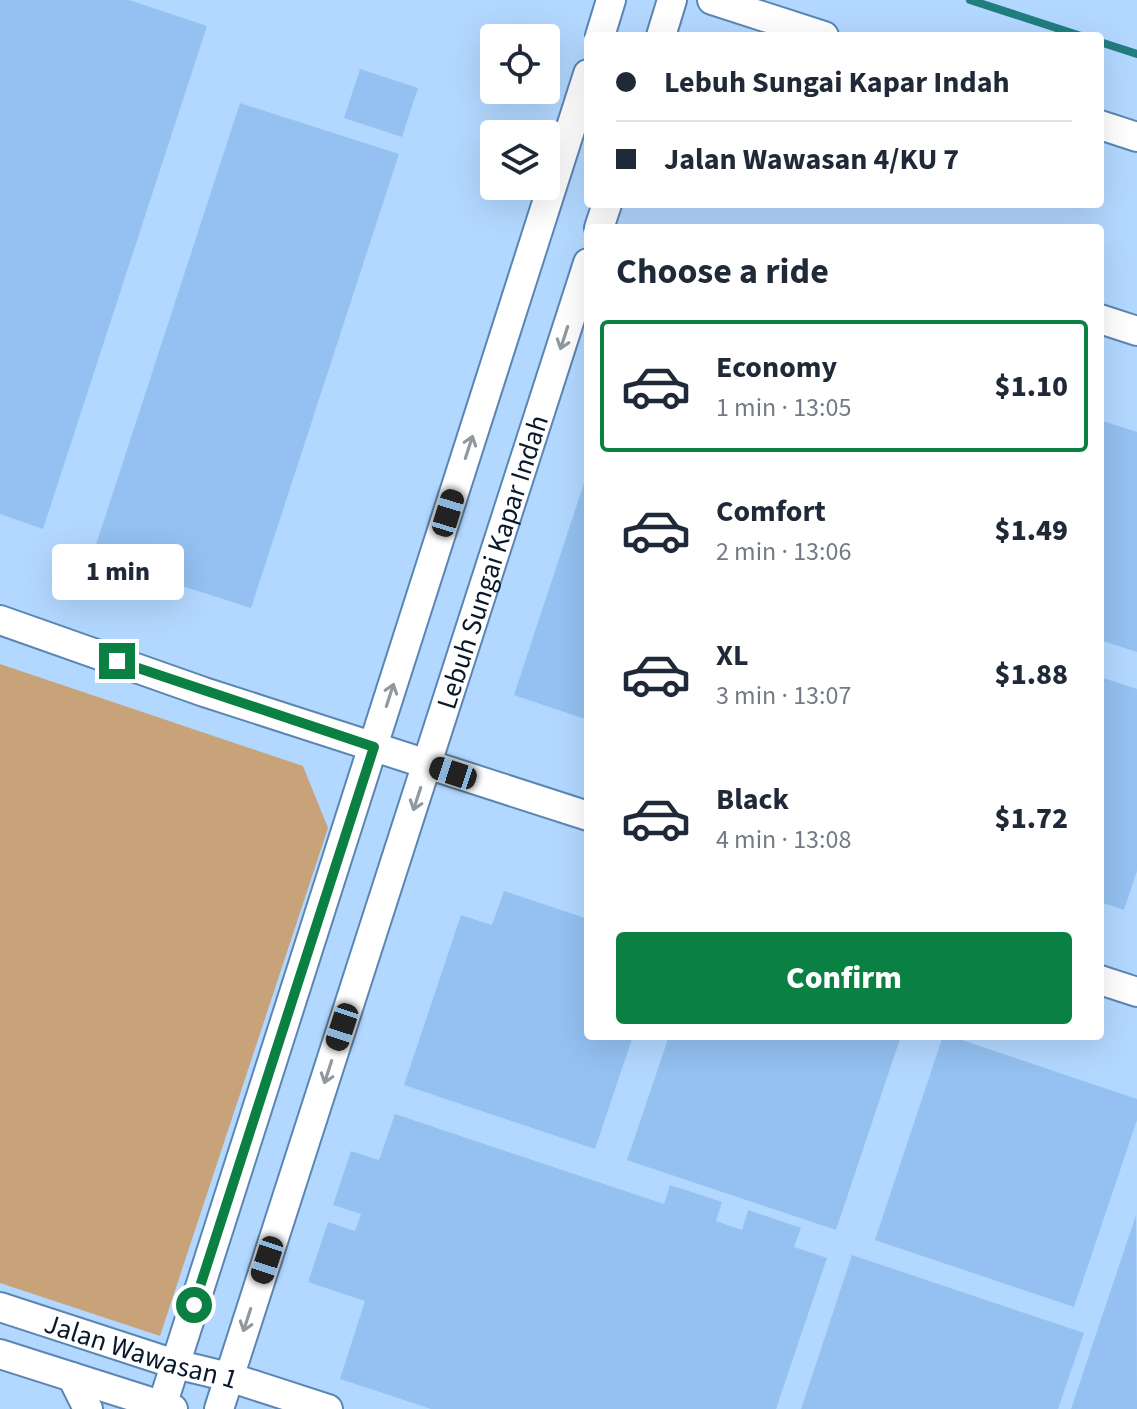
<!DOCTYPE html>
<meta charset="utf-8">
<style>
:root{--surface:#fff;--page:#f6f6f7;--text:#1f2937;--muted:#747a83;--line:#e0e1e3;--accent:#0b8043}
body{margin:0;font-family:"Source Sans 3",sans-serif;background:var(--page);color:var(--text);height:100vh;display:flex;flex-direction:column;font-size:30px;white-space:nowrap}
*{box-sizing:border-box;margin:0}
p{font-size:26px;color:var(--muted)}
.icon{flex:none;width:44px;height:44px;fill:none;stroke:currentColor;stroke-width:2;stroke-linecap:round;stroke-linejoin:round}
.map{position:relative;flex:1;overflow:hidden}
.panel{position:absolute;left:584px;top:224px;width:520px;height:816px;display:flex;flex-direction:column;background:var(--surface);border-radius:8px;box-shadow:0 8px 32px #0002}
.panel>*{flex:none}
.top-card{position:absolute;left:584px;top:32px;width:520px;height:176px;border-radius:8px;box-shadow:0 8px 32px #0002;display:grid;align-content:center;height:176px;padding:0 32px;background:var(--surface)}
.controls{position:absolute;left:480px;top:24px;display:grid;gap:16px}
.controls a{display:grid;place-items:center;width:80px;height:80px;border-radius:8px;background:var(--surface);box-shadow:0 8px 32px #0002;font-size:40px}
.end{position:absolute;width:36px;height:36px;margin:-18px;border:10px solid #0b8043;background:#fff;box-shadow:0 0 0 4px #fff}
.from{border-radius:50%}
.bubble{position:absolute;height:56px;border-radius:8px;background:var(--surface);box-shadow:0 8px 32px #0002;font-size:26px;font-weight:800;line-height:56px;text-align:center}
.car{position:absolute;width:24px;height:48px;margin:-24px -12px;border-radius:10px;box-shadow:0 0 6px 2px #0007;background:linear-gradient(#222 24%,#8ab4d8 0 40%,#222 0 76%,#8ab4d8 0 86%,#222 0)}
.top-card b{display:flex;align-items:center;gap:28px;height:76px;font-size:30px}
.top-card b+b{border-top:2px solid var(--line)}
.top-card i{width:20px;height:20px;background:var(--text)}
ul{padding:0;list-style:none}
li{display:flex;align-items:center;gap:24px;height:132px;margin:0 16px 12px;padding:0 16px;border:4px solid transparent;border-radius:8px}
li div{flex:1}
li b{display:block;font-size:30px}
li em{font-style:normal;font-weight:800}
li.current{border-color:var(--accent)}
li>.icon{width:72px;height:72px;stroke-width:1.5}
h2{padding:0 32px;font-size:36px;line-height:96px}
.button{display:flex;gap:16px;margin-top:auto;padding:16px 32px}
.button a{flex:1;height:92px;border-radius:8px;background:var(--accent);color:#fff;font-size:32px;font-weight:800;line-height:92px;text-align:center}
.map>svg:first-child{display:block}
.green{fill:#c8a37a}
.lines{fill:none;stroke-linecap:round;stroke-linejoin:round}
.stream{stroke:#217d7e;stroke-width:8}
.building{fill:#94c1f1}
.minor-casing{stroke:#5b86b3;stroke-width:32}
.minor{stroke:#fff;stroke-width:28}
.oneway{stroke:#9098a0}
.route{stroke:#0b8043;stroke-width:10}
.labels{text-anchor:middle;stroke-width:8;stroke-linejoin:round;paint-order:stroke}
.street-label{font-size:28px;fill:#08192b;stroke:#b3d8ff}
</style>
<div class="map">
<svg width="1137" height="1409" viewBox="0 0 1137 1409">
<rect width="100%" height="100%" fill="#b3d8ff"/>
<!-- green -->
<path class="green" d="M0,664L303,766L328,828L160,1336L0,1283Z"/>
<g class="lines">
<!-- stream -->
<path class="stream" d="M970,0L1081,36
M1100,42L1137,54"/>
</g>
<!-- building -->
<path class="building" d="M0,0H129L207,26L43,529L0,514Z
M360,69L418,88L402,137L344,118Z
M240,103L399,154L251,608L92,557Z
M1100,420L1137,432V652L1100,640Z
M587,474H588V720L514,695Z
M1100,677L1137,689V871L1124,910L1100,902Z
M504,891L588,919V1036H633L595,1149L404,1085L461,915L492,925Z
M669,1036H901L836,1230L627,1160Z
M943,1036H950L1137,1099V1120L1074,1307L875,1240Z
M395,1114L664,1204L670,1185L722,1202L716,1221L742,1230L748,1210L801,1228L794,1247L827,1258L776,1409H431L340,1379L365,1301L308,1282L328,1222L355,1231L361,1214L333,1205L351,1151L379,1160Z
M1136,1215L1137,1409H1071Z
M852,1255L1084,1333L1058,1409H801Z"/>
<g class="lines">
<defs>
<g id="minor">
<path d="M712,0L824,36"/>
<path d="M600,36L611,0"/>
<path d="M661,36L672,0"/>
<path d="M1100,125L1137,137"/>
<path d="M599,228L607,204"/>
<path d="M1100,319L1137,331"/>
<path d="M0,620L204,692L588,816"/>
<path d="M1100,980L1137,992"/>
<path id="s1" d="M0,1307L175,1364L229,1377L328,1409"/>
<path d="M0,1354L173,1409"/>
<path d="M72,1377L88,1409"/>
<path d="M161,1409L588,74"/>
<path id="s2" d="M219,1409L588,263"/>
</g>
</defs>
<!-- minor casing -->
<use href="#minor" class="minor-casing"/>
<!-- minor -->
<use href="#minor" class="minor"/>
</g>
<!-- one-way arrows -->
<defs><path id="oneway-shaft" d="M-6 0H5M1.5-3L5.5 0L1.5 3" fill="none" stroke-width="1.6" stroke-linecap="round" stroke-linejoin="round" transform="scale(2)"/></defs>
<g class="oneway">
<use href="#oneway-shaft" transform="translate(564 338) rotate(108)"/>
<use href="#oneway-shaft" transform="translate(469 447) rotate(-72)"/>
<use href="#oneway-shaft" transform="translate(390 695) rotate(-72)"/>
<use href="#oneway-shaft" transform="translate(417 799) rotate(108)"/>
<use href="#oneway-shaft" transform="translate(328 1072) rotate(108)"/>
<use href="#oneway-shaft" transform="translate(247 1320) rotate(108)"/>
</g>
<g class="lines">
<!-- route -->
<path class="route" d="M117,661L374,747L194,1305"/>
</g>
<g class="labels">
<!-- street labels -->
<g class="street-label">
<text dy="10" stroke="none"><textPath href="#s2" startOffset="890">Lebuh Sungai Kapar Indah</textPath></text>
<text dy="10" stroke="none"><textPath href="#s1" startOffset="148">Jalan Wawasan 1</textPath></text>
</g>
</g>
</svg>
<div class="controls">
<a><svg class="icon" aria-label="locate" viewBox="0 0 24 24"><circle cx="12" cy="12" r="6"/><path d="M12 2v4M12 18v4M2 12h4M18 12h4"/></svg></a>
<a><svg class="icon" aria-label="layers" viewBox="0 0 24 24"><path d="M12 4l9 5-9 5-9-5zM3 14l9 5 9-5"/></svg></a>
</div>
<i class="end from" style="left:194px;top:1305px"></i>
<i class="end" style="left:117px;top:661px"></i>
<div class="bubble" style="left:52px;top:544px;width:132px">1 min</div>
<i class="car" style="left:448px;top:513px;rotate:17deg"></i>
<i class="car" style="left:453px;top:773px;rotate:288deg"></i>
<i class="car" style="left:342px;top:1027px;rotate:198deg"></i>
<i class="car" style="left:267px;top:1260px;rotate:198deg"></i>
<div class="top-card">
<b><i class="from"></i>Lebuh Sungai Kapar Indah</b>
<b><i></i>Jalan Wawasan 4/KU 7</b>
</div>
<section class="panel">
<h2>Choose a ride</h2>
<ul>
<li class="current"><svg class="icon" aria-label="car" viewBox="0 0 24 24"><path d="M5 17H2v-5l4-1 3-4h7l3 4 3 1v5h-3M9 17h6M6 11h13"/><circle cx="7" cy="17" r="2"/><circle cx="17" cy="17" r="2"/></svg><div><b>Economy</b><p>1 min · 13:05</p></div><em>$1.10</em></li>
<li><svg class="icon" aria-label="car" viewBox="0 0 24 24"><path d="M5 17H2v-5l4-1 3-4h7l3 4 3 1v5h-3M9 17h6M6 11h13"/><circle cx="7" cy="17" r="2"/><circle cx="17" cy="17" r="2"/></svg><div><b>Comfort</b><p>2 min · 13:06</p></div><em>$1.49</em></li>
<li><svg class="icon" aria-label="car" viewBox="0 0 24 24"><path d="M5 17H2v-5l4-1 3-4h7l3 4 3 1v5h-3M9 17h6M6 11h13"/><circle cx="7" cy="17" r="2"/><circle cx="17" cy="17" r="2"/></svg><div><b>XL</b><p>3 min · 13:07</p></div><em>$1.88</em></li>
<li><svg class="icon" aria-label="car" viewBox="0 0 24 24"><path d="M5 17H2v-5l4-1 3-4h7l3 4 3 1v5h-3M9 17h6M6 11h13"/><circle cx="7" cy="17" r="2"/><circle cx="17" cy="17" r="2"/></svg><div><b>Black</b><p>4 min · 13:08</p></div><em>$1.72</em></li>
</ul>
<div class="button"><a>Confirm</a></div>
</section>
</div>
